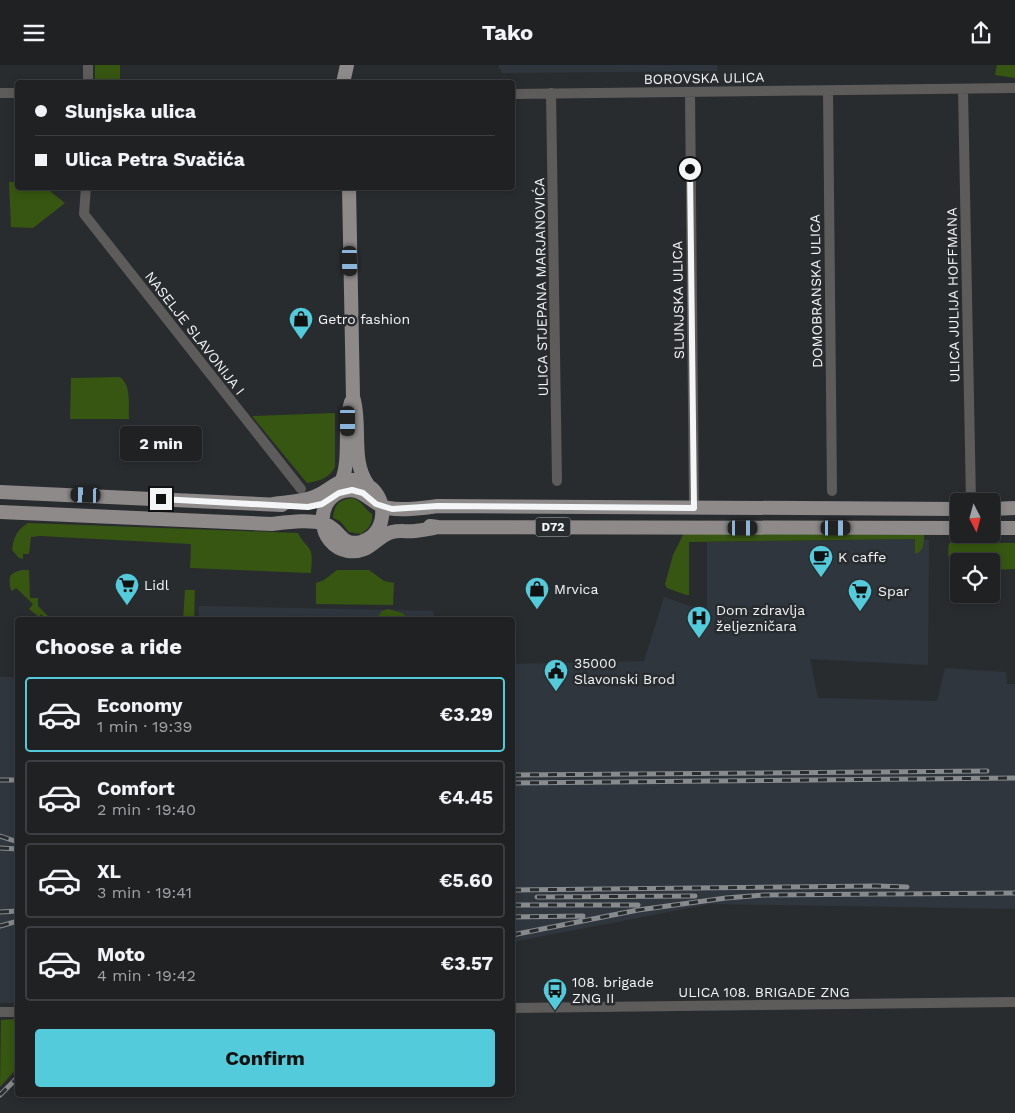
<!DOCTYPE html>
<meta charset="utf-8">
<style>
:root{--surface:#1f2123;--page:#27292b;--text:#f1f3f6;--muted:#a1a3a6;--line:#3c3e41;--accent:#53cbda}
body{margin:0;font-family:"Work Sans",sans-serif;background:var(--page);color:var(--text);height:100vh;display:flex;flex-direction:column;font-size:19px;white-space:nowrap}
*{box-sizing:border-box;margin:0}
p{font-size:16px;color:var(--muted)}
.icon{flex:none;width:28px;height:28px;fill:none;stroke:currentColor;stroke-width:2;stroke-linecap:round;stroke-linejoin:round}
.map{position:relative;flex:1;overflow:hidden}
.drawer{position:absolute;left:15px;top:552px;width:500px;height:480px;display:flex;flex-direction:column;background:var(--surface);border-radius:5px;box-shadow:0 2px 8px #0003,0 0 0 1px var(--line)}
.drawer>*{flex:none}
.top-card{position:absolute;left:15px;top:15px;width:500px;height:110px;border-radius:5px;box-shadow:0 2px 8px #0003,0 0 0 1px var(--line);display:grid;align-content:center;height:110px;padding:0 20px;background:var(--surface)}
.needle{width:32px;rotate:174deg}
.fabs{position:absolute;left:950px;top:428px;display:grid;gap:10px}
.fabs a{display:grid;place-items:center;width:50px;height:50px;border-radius:5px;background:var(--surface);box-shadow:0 2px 8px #0003,0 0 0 1px var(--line);font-size:25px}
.end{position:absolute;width:22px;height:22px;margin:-11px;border:6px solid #f3f5f7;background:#111;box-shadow:0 0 0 2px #111}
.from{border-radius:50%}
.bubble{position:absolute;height:35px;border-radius:5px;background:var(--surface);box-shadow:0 2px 8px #0003,0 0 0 1px var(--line);font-size:16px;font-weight:700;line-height:35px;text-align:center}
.car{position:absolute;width:15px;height:30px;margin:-15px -8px;border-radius:6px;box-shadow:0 0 4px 1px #0007;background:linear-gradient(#222 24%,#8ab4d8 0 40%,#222 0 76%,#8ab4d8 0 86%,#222 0)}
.top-card b{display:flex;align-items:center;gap:18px;height:48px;font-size:19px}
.top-card b+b{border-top:1px solid var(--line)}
.top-card i{width:12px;height:12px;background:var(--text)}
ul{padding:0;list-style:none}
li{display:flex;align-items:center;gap:15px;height:75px;margin:0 10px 8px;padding:0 10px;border:2px solid var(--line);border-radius:5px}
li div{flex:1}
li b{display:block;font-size:19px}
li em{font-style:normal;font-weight:700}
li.active{border-color:var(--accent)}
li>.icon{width:45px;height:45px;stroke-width:1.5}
h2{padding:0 20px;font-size:22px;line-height:60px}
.button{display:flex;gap:10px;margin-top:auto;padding:10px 20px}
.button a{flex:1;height:58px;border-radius:5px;background:var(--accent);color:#111;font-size:20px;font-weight:700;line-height:58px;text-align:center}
header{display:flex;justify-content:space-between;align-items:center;height:65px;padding:0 20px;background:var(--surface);font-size:22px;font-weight:700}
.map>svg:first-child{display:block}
.built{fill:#2f363e}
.green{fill:#375611}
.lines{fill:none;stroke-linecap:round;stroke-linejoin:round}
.minor{stroke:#5e5b5b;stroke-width:10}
.major{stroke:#8f8a8a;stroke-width:14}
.rail-casing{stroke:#888b8d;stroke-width:5}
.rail{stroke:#292c2f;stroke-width:3;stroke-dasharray:9;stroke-linecap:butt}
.route{stroke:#f3f5f7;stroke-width:6}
.labels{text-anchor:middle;stroke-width:5;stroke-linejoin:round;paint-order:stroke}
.shield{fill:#292c2f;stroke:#b6b9bb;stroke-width:1}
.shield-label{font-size:12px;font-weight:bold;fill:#f3f5f7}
.street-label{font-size:14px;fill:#f3f5f7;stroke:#292c2f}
.poi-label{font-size:14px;fill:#f3f5f7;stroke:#292c2f;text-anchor:start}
</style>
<header><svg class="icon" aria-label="menu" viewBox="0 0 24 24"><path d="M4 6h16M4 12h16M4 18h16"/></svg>Tako<svg class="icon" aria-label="share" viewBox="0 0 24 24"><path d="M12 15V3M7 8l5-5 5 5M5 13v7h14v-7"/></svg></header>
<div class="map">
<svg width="1015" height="1048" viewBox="0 0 1015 1048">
<rect width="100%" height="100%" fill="#292c2f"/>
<!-- built -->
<path class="built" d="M498,0H717L718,6L502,8Z
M915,474L929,475L928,600L810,594L818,633L937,636L945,603L1006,607L1007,619H1015V844L710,839L513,877L512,599L644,596L664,532L698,544L707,550V477Z
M199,541L433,546L435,555H199Z
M0,612H17V938H0Z"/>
<!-- green -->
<path class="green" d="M95,0H120V17H95Z
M997,0H1015V13L995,10Z
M9,117H17L18,122L46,123L65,138L33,163L11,162Z
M120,312C132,321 128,341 129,354H70L71,313Z
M335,348V402C330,413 319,416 307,418L252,351Z
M353,433C363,437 364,444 372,449C373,459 368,464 361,469L349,467L340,456L333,453C334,440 339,434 353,433Z
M28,458L298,468C301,474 304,477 308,482C314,488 311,501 311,508L190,503L191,479L40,471L31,472L29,489H23V494L19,493L12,485C14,472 16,466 28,458Z
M684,468L924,470C924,476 924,485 918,488H915V474L689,477V530H686L667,523L665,519L673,490Z
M949,478H1015V504L991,505V496H959V505C948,500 947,489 949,478Z
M22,505H29L30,533H38V541L52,555H47L41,549L39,552L29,544L33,539L16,523L12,526L11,525C8,512 9,508 22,505Z
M337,505H369L384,516L394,518L393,540L316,539V518L324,515Z
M185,525H195L194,555H183Z
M388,544L402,548L410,555H375L382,546Z
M17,954V1003L0,1022L1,955Z"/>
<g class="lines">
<!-- minor -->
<path class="minor" d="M88,0V18
M963,24L971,436
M828,26L832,426
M690,27L694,443
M0,28H18
M551,28L557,416
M512,29L1015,23
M86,122L84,149L301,424
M512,943L1015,937
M0,947H18"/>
<!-- major -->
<path class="major" d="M343,18L347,0
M349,122L353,332C362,360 350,395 368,420
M339,422C353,395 342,365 351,337
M0,427L282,440
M991,444L1015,443
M0,447L272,459C289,457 309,454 325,459C340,464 341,482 361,477C389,469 389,428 363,418C339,407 332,427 311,433C299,437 286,437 273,439
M430,461L438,462L959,463
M438,462C430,464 423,465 415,466C408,467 400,465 392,467C375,472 370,489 348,486C317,481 313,434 344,426C363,421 371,440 388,443C404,446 422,443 438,441L959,444
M991,463H1015"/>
<defs>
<path id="rail" d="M512,710L987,706
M0,715H18
M512,718L1015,713
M0,771L18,777
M0,783L18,784
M512,825L877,821L907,822
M537,832L695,831
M512,840H638
M0,847L18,846
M512,852L583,851
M0,861L18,856
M512,870L638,845L726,833L764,830L1015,828
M0,1030L18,1012"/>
</defs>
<!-- rail casing -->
<use href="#rail" class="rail-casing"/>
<!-- rail -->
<use href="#rail" class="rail"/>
</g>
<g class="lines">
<!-- route -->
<path class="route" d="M161,434L308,442L322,439L339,428L352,425L363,428L376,439L392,444L438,441L694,443L690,104"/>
</g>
<!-- icons -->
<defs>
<symbol id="shop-pin" viewBox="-11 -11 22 30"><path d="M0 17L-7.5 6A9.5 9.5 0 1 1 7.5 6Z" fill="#53cbda" stroke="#292c2f"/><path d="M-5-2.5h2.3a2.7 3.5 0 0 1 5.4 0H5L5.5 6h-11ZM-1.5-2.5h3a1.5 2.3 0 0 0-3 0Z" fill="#111"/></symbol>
<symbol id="cafe-pin" viewBox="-11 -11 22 30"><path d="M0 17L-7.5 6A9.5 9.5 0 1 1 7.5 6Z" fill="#53cbda" stroke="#292c2f"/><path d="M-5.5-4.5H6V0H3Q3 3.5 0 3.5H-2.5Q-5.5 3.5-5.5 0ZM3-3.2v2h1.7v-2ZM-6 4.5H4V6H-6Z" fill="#111"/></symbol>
<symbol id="supermarket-pin" viewBox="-11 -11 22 30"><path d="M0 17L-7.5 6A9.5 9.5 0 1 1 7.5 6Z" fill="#53cbda" stroke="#292c2f"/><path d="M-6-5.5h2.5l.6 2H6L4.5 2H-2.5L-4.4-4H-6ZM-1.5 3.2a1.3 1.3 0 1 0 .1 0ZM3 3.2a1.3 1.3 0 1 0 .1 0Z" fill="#111"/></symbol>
<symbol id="hospital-pin" viewBox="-11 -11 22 30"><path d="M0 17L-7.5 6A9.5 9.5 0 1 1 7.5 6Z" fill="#53cbda" stroke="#292c2f"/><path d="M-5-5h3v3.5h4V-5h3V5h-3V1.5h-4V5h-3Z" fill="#111"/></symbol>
<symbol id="civic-pin" viewBox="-11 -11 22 30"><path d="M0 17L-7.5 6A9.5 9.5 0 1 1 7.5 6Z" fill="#53cbda" stroke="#292c2f"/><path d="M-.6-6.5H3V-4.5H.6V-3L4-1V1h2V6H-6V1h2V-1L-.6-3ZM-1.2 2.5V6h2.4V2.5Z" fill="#111"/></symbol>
<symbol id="bus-pin" viewBox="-11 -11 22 30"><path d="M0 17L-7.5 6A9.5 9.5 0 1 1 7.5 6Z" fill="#53cbda" stroke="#292c2f"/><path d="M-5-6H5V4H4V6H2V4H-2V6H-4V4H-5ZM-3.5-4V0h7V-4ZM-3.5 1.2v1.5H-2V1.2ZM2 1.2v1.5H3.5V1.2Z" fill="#111"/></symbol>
</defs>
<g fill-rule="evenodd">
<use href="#shop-pin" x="287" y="240" width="28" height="38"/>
<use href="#cafe-pin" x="807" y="478" width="28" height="38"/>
<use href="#supermarket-pin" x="113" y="506" width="28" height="38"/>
<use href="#shop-pin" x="523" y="510" width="28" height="38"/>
<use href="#supermarket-pin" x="846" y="512" width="28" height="38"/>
<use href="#hospital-pin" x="685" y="539" width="28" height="38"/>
<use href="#civic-pin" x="542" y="592" width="28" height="38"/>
<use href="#bus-pin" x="541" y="911" width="28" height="38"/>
</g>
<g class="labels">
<!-- shield labels -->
<rect class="shield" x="535.5" y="452.5" width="35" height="19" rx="4"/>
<g class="shield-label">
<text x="553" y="466">D72</text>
</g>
<!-- street labels -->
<g class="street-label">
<text transform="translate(704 13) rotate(-1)" y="5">BOROVSKA ULICA</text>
<text transform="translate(541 222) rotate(-91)" y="5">ULICA STJEPANA MARJANOVIĆA</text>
<text transform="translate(816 226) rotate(-91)" y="5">DOMOBRANSKA ULICA</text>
<text transform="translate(953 230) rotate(-91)" y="5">ULICA JULIJA HOFFMANA</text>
<text transform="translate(678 235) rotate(-91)" y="5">SLUNJSKA ULICA</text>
<text transform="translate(195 268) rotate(52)" y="5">NASELJE SLAVONIJA I</text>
<text x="764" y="932">ULICA 108. BRIGADE ZNG</text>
</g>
<!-- poi labels -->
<g class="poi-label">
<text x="318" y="259">Getro fashion</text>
<text x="838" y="497">K caffe</text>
<text x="144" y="525">Lidl</text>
<text x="554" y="529">Mrvica</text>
<text x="878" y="531">Spar</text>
<text x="716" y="550">Dom zdravlja<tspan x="716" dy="16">željezničara</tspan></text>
<text x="574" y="603">35000<tspan x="574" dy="16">Slavonski Brod</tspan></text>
<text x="572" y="922">108. brigade<tspan x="572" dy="16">ZNG II</tspan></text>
</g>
</g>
</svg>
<div class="fabs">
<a><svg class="needle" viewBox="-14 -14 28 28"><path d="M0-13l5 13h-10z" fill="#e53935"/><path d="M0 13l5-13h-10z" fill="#a1a3a6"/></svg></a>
<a><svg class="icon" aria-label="locate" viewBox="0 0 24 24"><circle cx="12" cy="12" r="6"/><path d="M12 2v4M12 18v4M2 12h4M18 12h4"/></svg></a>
</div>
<i class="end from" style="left:690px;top:104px"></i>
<i class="end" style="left:161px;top:434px"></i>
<div class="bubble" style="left:120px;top:361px;width:82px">2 min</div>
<i class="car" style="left:350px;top:196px;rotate:179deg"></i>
<i class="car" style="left:348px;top:356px;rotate:180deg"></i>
<i class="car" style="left:86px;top:430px;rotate:272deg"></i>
<i class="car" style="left:743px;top:463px;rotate:90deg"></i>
<i class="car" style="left:836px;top:463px;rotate:90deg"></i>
<div class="top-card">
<b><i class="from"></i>Slunjska ulica</b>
<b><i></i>Ulica Petra Svačića</b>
</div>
<section class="drawer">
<h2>Choose a ride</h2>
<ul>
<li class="active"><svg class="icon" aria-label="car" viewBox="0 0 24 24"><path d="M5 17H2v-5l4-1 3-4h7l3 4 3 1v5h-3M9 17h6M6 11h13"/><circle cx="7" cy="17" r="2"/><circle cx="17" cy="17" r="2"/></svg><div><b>Economy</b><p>1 min · 19:39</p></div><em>€3.29</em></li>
<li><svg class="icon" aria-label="car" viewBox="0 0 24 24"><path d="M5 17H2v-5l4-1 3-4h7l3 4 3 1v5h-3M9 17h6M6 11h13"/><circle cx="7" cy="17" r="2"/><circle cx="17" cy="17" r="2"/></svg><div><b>Comfort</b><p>2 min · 19:40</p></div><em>€4.45</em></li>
<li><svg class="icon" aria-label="car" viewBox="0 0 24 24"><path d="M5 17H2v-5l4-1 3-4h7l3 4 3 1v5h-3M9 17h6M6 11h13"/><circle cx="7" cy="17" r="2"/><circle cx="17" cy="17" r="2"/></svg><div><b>XL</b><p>3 min · 19:41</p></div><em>€5.60</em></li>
<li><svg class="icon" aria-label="car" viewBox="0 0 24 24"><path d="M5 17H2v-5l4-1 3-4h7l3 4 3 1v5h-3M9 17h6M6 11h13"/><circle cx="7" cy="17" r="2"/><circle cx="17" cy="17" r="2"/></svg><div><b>Moto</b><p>4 min · 19:42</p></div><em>€3.57</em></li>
</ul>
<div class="button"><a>Confirm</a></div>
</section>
</div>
